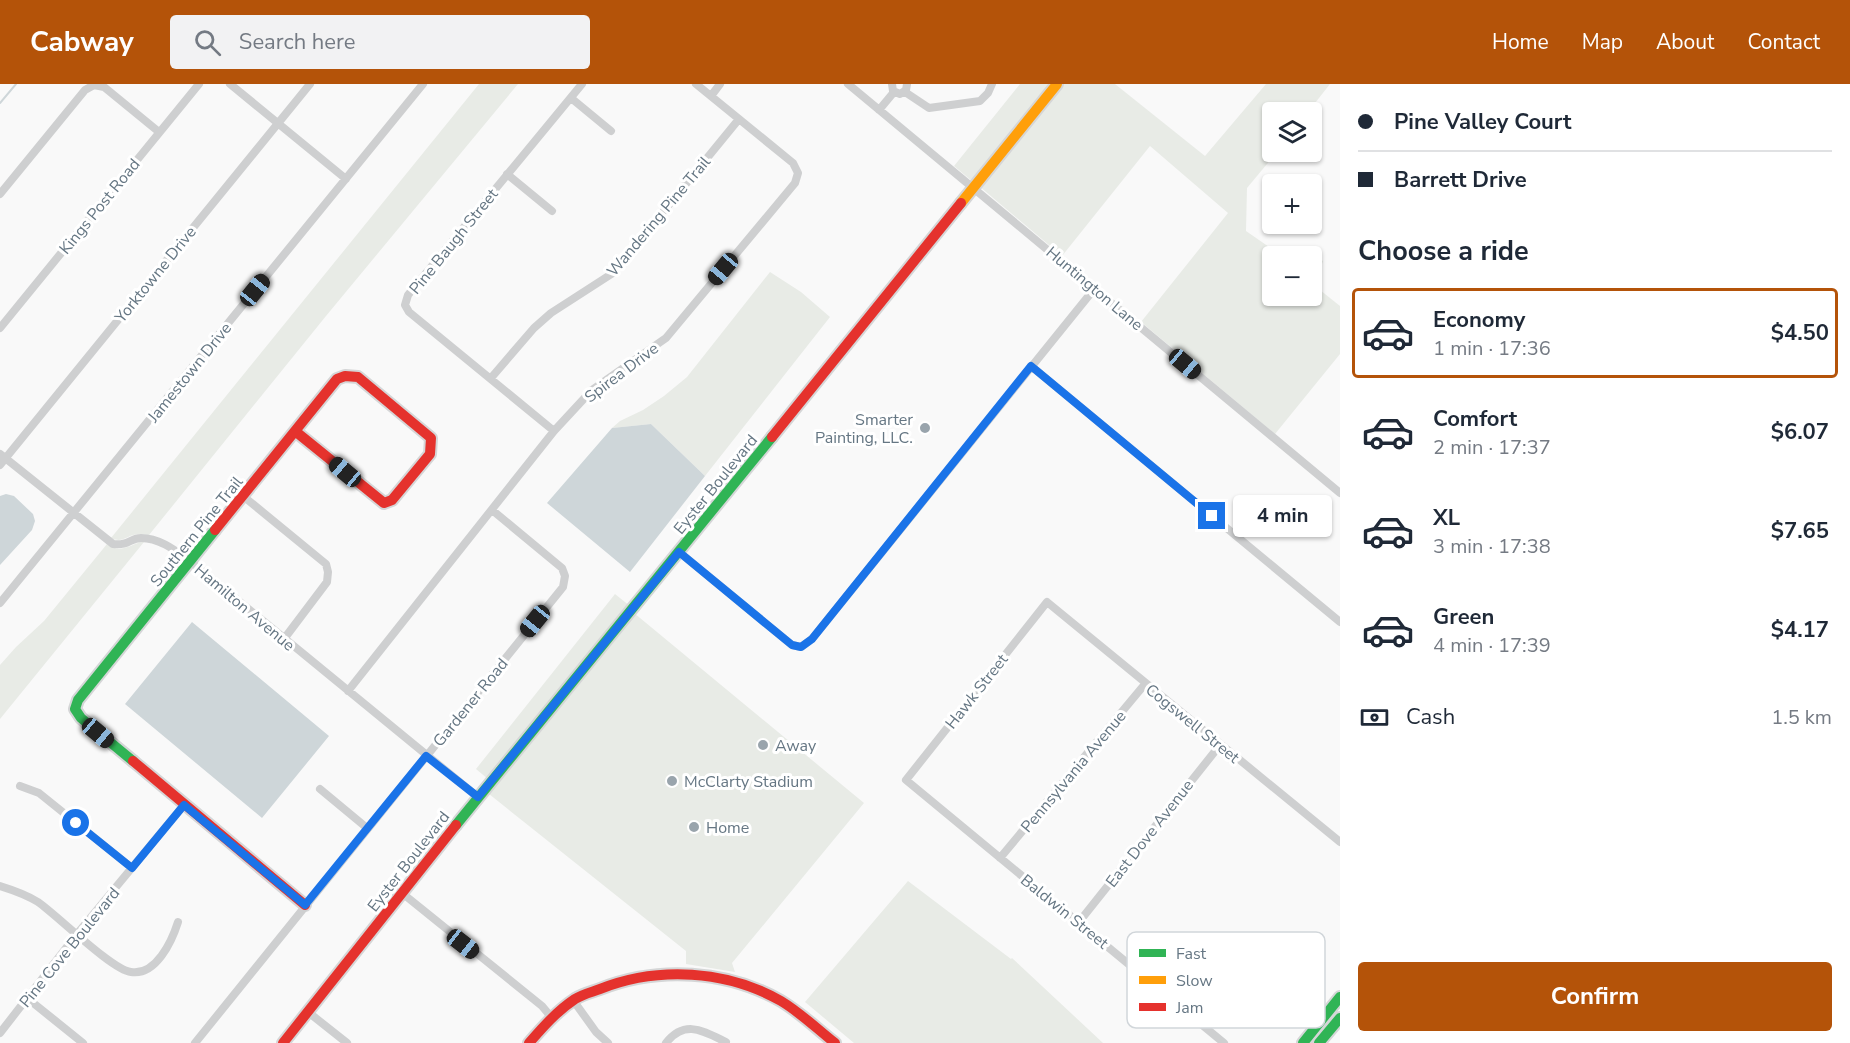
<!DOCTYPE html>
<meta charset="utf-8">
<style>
:root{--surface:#fff;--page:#f2f2f3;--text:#1f2937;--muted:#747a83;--line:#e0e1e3;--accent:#b45309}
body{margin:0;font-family:"Nunito Sans",sans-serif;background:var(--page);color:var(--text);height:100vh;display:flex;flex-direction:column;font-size:22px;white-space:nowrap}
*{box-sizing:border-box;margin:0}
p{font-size:20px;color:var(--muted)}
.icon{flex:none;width:33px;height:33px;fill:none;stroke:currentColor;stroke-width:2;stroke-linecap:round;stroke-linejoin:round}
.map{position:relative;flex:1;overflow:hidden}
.sheet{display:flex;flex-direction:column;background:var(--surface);width:510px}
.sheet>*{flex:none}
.banner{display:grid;align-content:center;height:132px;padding:0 18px;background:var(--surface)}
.tools{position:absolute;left:1262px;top:18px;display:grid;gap:12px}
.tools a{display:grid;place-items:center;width:60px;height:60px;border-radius:6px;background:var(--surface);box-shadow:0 2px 4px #0004;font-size:30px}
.end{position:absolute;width:27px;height:27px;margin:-14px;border:8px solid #1a73e8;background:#fff;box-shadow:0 0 0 3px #fff}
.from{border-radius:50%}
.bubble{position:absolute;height:42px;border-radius:6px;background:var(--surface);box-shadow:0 2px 4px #0004;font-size:20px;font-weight:700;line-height:42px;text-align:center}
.car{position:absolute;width:18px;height:36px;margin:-18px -9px;border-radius:8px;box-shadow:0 0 4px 2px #0007;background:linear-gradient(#222 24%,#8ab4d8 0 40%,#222 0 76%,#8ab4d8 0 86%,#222 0)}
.banner b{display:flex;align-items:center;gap:21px;height:57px;font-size:22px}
.banner b+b{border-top:2px solid var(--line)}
.banner i{width:15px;height:15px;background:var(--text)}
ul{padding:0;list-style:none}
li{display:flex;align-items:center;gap:18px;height:90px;margin:0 12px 9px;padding:0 6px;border:3px solid transparent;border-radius:6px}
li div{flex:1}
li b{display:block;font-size:22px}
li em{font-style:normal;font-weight:700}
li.selected{border-color:var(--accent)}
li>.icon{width:54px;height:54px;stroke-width:1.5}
h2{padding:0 18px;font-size:27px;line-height:72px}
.pay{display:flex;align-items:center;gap:15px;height:66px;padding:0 18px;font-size:22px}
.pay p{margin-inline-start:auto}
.action{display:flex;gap:12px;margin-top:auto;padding:12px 18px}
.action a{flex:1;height:69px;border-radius:6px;background:var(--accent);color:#fff;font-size:24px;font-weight:700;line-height:69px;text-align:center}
header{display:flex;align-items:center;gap:36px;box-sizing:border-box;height:84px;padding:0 30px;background:var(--accent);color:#fff}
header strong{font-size:28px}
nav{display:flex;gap:33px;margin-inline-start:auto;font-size:21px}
.search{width:420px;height:54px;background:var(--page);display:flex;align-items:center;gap:15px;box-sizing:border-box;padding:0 21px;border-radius:6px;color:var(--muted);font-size:22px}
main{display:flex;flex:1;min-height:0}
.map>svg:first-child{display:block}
.green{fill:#e8ebe6}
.water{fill:#ced6d9}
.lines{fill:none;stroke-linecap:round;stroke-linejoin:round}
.stream{stroke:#ced6d9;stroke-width:2}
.fast-casing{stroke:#d5d6d7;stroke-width:14}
.slow-casing{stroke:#d5d6d7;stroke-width:14}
.jam-casing{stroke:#d5d6d7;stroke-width:14}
.street{stroke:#cecfd0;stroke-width:8}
.fast{stroke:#30b455;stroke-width:10}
.slow{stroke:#ff9f0a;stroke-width:10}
.jam{stroke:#e5322d;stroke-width:10}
.route{stroke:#1a73e8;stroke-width:8}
.poi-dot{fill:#99a4ac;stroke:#fff;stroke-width:2}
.labels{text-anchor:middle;stroke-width:6;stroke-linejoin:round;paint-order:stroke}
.street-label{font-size:16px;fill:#657683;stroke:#fff}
.poi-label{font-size:16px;fill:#657683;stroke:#fff;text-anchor:start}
.key{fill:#fff;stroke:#d1d6da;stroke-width:1.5}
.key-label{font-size:16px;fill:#657683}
</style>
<header>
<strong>Cabway</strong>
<div class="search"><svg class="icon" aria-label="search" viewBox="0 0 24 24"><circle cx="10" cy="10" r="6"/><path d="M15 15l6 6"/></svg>Search here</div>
<nav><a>Home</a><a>Map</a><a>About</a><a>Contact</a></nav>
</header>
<main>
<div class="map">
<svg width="1340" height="959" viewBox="0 0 1340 959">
<rect width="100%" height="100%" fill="#f9f9f9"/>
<!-- green -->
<path class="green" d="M479,0H518L326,232L149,451C146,451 143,450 139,450C128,450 123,460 111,454Z
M1020,0H1052L972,97L954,82Z
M1063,0H1115L1205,72L1266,0H1330L1308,28H1272V68H1277L1247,104L1246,147L1282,172H1272V212H1311V172H1291L1308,167L1323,177L1315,202L1340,222V270L1275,350L1141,238L1228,129L1150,62L1062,172L979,102Z
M770,188L801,208L830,233L705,392L651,340L612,344L620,337L643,326L664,312L687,293Z
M140,458H144L0,635V581L16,563L44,537L107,460C118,469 128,463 140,458Z
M615,510L630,522L488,695L476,685Z
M634,529L864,719L732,879L735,888L686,880V867L489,710Z
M908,797L1011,875L1012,874L1103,959H854L805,918Z"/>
<!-- water -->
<path class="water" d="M651,340L705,392L630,488L547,419L612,344Z
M6,410L14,412L33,430L35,437L32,446L0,481V412Z
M192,538L329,652L262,734L125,620Z"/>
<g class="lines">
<!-- stream -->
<path class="stream" d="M0,19L16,0"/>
<defs>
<path id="fast" d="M133,677L81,634L75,625L78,616L215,446
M456,741L772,353
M1303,959L1340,913
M1319,959L1340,934"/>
<path id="slow" d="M961,119L1057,0"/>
<path id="jam" d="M772,353L961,119
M215,446L337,295L345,292L358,293L431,354L430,370L392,416L384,419L295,347
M133,677L305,821
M283,959L456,741
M529,959C543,943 557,927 575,915C583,910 592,908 600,905C658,882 727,886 781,917C801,929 817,945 835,959"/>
</defs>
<!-- fast casing -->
<use href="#fast" class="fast-casing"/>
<!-- slow casing -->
<use href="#slow" class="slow-casing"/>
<!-- jam casing -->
<use href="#jam" class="jam-casing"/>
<!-- street -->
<path class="street" d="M230,0L346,95
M848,0L1340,409
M892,0L893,7L900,10L906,6L907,0
M905,8L929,24L980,17L988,9L992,0
M711,12L720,0
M571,14L611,47
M879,26L894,8
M507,90L552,127
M0,110L85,6L94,1L104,3L159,48
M0,244L199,0
M1031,282L1340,538
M491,294L534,244L551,229L613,189L739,35
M554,347L409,228L405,221L408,211L582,0
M0,370L113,460C129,462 130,454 141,454C160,454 176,467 190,477L478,713
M0,381L310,0
M243,412L326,480L328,488L327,498L284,555
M679,468L792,561L801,563L812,555L1095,204
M0,519L423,0
M348,607L554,347L592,306L666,254L795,99L798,89L793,79L696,0
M20,702L39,709L132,784
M320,705L367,744
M1000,774L1145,600
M0,802C13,806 27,811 38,818C58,832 112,886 131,888C156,892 172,857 178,838
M402,809L542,922L552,934
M1079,838L1220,661
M27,914L83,959
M573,916L596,948L608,959
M308,928L347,959
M0,949L77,850L184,721
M195,959L563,503L565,492L562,484L492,426
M666,959C685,935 703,947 726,958
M1224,959L906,696L1047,518L1340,758"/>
<!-- fast -->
<use href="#fast" class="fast"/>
<!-- slow -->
<use href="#slow" class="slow"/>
<!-- jam -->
<use href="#jam" class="jam"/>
</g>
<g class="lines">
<!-- route -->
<path class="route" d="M76,739L132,784L184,721L305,821L426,672L478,713L679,468L792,561L801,563L812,555L1031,282L1212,432"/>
</g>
<!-- markers -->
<g class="poi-dot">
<circle cx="925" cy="344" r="6"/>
<circle cx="763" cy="661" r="6"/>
<circle cx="672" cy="697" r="6"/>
<circle cx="694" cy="743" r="6"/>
</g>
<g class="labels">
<!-- street labels -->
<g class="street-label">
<text transform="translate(99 122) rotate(-51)" y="6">Kings Post Road</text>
<text transform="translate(658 132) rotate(-50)" y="6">Wandering Pine Trail</text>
<text transform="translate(453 157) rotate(-51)" y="6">Pine Baugh Street</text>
<text transform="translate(155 190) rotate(-51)" y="6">Yorktowne Drive</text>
<text transform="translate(1095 204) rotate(40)" y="6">Huntington Lane</text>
<text transform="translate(189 288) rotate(-51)" y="6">Jamestown Drive</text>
<text transform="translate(621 288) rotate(-37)" y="6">Spirea Drive</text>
<text transform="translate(715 400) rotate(-51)" y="6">Eyster Boulevard</text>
<text transform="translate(196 447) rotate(-51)" y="6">Southern Pine Trail</text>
<text transform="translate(245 523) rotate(40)" y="6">Hamilton Avenue</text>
<text transform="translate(976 607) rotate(-52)" y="6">Hawk Street</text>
<text transform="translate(470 618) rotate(-51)" y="6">Gardener Road</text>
<text transform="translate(1193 639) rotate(39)" y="6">Cogswell Street</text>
<text transform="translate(1073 687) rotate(-50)" y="6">Pennsylvania Avenue</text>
<text transform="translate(1149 749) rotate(-52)" y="6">East Dove Avenue</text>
<text transform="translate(408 777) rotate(-52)" y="6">Eyster Boulevard</text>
<text transform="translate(1065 827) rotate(39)" y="6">Baldwin Street</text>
<text transform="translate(69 863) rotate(-51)" y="6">Pine Cove Boulevard</text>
</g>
<!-- poi labels -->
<g class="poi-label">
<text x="913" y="341" text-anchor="end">Smarter<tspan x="913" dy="18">Painting, LLC.</tspan></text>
<text x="775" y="667">Away</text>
<text x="684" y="703">McClarty Stadium</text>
<text x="706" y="749">Home</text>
</g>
</g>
<!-- legend -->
<rect x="1127" y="848" width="198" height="96" rx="9" class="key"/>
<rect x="1139" y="865" width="27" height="8" fill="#30b455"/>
<rect x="1139" y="892" width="27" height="8" fill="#ff9f0a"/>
<rect x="1139" y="919" width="27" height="8" fill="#e5322d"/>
<g class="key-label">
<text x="1176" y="875">Fast</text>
<text x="1176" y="902">Slow</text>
<text x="1176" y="929">Jam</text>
</g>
</svg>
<div class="tools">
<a><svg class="icon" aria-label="layers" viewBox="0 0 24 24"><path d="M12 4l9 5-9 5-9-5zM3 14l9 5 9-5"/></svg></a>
<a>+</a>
<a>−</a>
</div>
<i class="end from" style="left:76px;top:739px"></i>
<i class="end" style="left:1212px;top:432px"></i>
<div class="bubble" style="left:1233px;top:411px;width:99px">4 min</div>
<i class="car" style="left:723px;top:185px;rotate:220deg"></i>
<i class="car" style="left:255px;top:206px;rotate:39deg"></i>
<i class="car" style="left:1185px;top:280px;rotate:130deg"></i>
<i class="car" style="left:345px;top:388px;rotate:310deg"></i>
<i class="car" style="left:535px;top:537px;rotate:219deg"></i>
<i class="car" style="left:98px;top:649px;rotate:130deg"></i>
<i class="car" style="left:463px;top:860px;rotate:128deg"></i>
</div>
<section class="sheet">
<div class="banner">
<b><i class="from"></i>Pine Valley Court</b>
<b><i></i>Barrett Drive</b>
</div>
<h2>Choose a ride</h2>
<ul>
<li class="selected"><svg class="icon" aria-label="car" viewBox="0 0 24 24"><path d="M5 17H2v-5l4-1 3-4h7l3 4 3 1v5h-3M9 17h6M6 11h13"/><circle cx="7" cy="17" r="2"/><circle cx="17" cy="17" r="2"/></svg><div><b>Economy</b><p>1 min · 17:36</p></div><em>$4.50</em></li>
<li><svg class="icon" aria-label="car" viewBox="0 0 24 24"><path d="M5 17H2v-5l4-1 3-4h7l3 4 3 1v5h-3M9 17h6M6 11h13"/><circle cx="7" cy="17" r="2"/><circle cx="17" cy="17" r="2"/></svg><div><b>Comfort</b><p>2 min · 17:37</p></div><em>$6.07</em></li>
<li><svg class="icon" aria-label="car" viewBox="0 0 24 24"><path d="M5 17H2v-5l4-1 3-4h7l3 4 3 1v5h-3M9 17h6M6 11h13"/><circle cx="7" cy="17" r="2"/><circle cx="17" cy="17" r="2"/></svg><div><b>XL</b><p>3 min · 17:38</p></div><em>$7.65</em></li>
<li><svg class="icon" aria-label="car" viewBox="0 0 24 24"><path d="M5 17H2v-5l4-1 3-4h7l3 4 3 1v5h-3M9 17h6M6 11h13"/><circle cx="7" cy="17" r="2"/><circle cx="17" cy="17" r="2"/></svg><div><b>Green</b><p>4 min · 17:39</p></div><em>$4.17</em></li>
</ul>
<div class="pay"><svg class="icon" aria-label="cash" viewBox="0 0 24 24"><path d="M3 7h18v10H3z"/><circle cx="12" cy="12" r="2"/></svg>Cash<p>1.5 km</p></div>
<div class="action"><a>Confirm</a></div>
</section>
</main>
